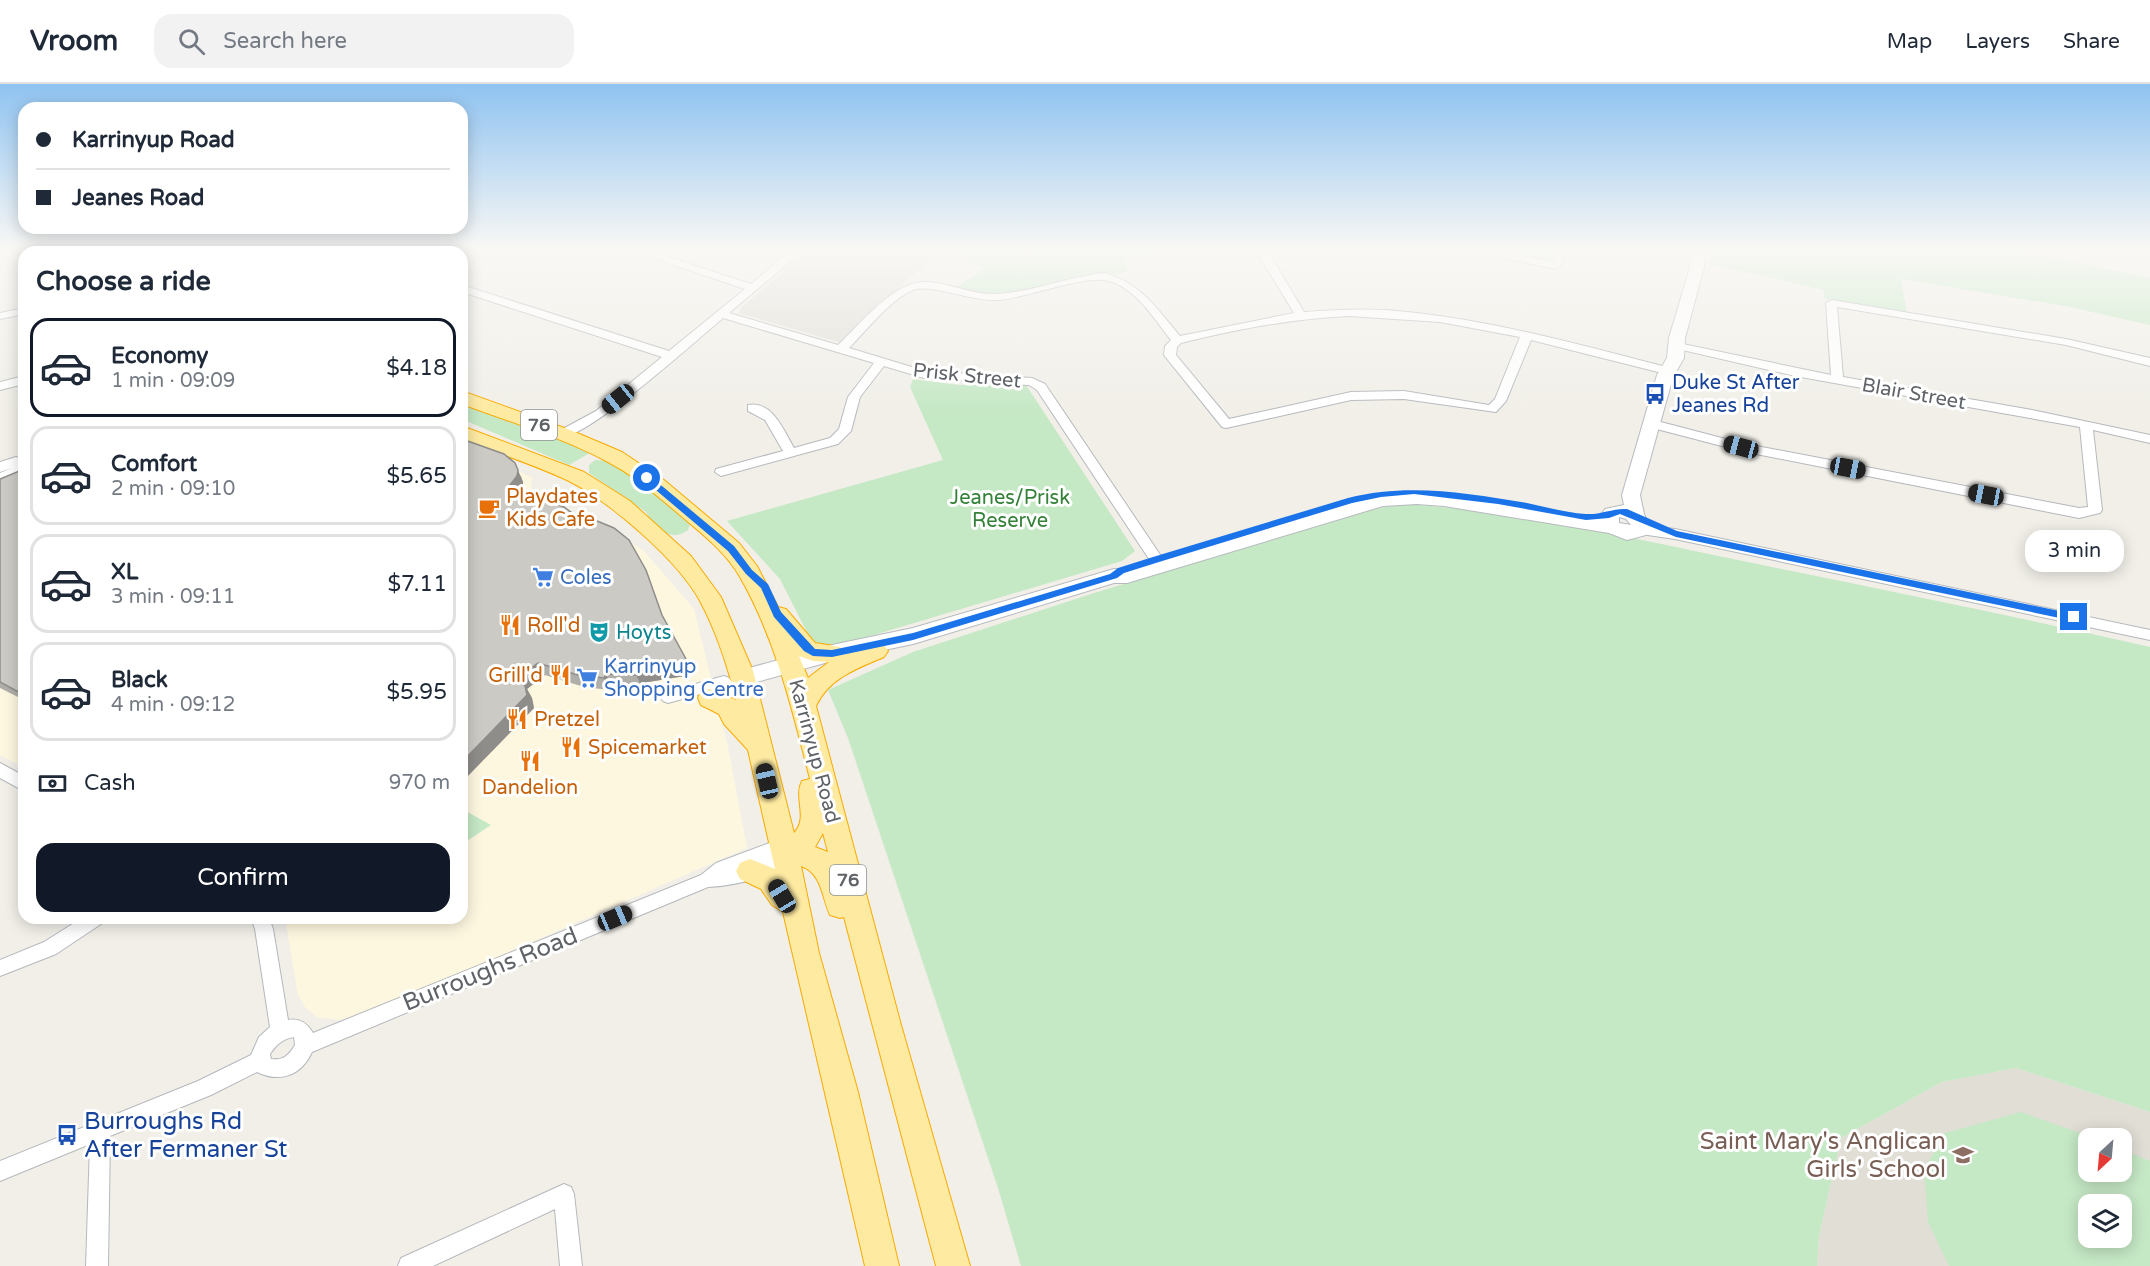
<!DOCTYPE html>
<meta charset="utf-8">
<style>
:root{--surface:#fff;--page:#f2f2f3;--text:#1f2937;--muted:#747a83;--line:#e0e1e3;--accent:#111827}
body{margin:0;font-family:"Varela Round",sans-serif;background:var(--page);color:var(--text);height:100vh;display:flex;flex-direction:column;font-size:22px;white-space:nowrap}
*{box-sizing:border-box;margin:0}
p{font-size:20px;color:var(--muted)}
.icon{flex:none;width:33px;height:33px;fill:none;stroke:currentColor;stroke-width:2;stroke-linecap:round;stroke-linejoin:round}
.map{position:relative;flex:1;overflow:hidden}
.drawer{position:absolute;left:18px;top:162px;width:450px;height:678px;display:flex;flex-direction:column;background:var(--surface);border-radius:18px;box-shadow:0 3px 15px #0003}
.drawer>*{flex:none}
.guide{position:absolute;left:18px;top:18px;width:450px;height:132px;border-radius:18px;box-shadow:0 3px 15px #0003;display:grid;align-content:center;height:132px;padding:0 18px;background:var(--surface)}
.needle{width:39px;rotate:206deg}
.tools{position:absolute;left:2078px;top:1044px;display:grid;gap:12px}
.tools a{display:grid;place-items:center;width:54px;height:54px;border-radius:12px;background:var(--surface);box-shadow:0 3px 15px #0003;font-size:30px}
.end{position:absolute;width:27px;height:27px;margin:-14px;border:8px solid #1a73e8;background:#fff;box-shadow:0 0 0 3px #fff}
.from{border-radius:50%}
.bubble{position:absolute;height:42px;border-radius:18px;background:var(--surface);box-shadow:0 3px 15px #0003;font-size:20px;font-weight:600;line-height:42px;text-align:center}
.car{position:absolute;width:18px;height:36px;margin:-18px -9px;border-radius:8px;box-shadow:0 0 4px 2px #0007;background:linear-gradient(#222 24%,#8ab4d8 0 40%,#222 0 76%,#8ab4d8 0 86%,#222 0)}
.guide b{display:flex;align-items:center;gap:21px;height:57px;font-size:22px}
.guide b+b{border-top:2px solid var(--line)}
.guide i{width:15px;height:15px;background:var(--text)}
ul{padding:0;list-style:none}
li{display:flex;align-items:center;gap:18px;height:99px;margin:0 12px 9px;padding:0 6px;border:3px solid var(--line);border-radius:18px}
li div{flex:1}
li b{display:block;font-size:22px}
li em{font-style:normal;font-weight:600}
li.current{border-color:var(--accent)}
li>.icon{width:54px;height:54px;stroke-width:1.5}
h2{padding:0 18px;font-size:27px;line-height:72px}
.pay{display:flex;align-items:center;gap:15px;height:66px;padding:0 18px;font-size:22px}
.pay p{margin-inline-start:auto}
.action{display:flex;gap:12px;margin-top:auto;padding:12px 18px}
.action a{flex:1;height:69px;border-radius:18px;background:var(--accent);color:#fff;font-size:24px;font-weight:600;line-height:69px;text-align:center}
header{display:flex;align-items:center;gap:36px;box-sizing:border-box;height:84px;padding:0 30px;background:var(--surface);border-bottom:2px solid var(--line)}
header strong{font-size:28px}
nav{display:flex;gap:33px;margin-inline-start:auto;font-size:21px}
.search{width:420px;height:54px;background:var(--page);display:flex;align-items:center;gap:15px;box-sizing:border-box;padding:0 21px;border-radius:18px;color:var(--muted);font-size:22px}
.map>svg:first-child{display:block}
.commercial{fill:#fef7e0}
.education{fill:#e1ded6;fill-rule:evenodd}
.green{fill:#c5e8c5;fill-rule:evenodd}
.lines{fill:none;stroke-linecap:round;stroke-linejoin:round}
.minor-casing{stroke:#b5b8bc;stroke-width:2}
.tertiary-casing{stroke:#b5b8bc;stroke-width:2}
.secondary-casing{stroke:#b6babf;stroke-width:2}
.trunk-casing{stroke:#f9ab00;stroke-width:2}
.minor{fill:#fff;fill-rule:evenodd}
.tertiary{fill:#fff;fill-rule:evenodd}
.secondary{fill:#fff;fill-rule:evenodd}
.trunk{fill:#feeaa1;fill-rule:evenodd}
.wall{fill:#afaea9}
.shaded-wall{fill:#8f8d8a}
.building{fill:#cccac5;stroke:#8f8d8a;stroke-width:1.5}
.route{fill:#1a73e8}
.labels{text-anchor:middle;stroke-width:6;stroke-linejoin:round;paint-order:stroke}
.shield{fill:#fff;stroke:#8f9295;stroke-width:1.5}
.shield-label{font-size:18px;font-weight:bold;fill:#5f6368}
.street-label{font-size:20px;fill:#5f6368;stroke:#fff}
.transit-label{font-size:20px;fill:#164399;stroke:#fff;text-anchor:start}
.food-label{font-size:20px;fill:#c56008;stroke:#fff;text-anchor:start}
.park-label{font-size:20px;fill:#348238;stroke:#fff}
.shop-label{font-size:20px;fill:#366cbe;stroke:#fff;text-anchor:start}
.culture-label{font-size:20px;fill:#0d838f;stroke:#fff;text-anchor:start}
.near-street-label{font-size:24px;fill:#5f6368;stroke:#fff}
.near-transit-label{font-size:24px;fill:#164399;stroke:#fff;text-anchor:start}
.near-education-label{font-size:24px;fill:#785e54;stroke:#fff;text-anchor:end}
</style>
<header>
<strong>Vroom</strong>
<div class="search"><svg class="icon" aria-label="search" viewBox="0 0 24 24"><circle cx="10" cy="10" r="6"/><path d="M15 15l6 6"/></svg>Search here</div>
<nav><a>Map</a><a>Layers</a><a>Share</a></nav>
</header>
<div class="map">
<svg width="2150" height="1182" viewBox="0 0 2150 1182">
<rect width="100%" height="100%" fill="#f1efe8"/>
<!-- commercial -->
<path class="commercial" d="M462,357L532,394L531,407L551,422L611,447L643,466L694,525L728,663L747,764L370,929L339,936L316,933L305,923L298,911L285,834H462Z
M24,385V684L0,671V395Z"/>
<!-- education -->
<path class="education" d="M811,164H910L937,172L914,190L842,259L739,229L742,223Z
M2016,984L2150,1028V1182H1817L1819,1152L1841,1054L1942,998ZM2088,1054H2121V1088H2088ZM2088,1120H2121V1154H2088Z"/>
<!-- green -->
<path class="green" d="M964,164H1006L1029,169L1033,164H1189L1123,176L1129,187L1117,191L1105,189L1012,209L980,211L956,203L985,185L960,171Z
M1479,164H1557L1551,177Z
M1714,164H2008L2150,194V241L2065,222L1901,195L1907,229L1824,214V206L1709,180Z
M913,295L959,301H1026L1135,467L1122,477L817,568L780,495L727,437L943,376L910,303Z
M471,320L593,367L569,381L462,335Z
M595,376L616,378L687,433L690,440L688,446C671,459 655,445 646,428L589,389V381Z
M1401,420C1511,426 1620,452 1728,474C1869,503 2010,531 2150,563V1028L2016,984L1942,998L1841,1054L1819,1152L1817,1182H1021L998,1104L848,654L828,606L913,568L1091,510L1364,427Z
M462,725L491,741L467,757L462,758Z
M2021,1028L2094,1054H2088V1088H2121V1065L2150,1077V1182H1949L1928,1138L1924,1085L1945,1049ZM2088,1120H2121V1154H2088Z"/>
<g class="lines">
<defs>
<path id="minor" d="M58,164H68V168H58Z
M301,164H318L311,168H295Z
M624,164H641L751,200L794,164H806L729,229L838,261C862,239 895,195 929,198C953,200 972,211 996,210C1033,208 1068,193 1104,189C1140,198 1157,225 1180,252L1294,229L1256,167V164H1266L1304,228C1335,226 1366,224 1396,227C1488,235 1577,260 1666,283L1668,285L1662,289L1531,256L1506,317L1496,328L1404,315L1351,316L1226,344L1222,343L1164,271L1165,262L1171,256C1154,235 1137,205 1109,197C1087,190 1026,214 998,216C973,218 930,199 913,206C891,215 866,247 849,264L925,287L1032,294L1045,300L1165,478L1167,481L1165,484H1155L1037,306L1029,301L924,294L884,282L860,313L851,347L838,360L721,392L715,388L716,385L783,367L765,336L748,327V321C772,316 784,347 794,364L830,354L839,345L848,313L874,279L723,234C699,254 583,359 559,353L557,350L559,347L596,327L662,273L462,208V201L669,267L745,205ZM1349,232L1440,238L1520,253L1495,315L1489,321L1404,307L1351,308L1229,335L1176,271L1177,263L1181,259C1239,245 1289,235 1349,232Z
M1459,164H1481L1551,178L1558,164H1568L1560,182L1555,185Z
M1832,216L2066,255L2150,274V282L2066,261L1837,223L1843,293L2032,326L2150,351V359L2093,346L2102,426L2100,429L2079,434L1741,367L1649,343L1647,340L1653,336L1741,359L2079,424L2088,423L2080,343L1795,292L1678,265L1672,262L1678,259L1831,291L1826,219Z
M24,224V230L0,235V229Z
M24,292V300L0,306V298Z
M1639,441L1675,445L2150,546V556L1675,455L1634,449L1632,446Z
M724,592L729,594L732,598L729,602L668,619L663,617L660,613L663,609Z
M0,679L24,692V707L0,694Z
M772,758L791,763L793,768C782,793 732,802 708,803L312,968C301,992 280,999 257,988L211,1011L110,1052L108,1182H86L90,1060L0,1097V1077L198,997L251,971L259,953L270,943L255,845L251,834H269L273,845L288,936C300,934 307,939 313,949L701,791L716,779ZM294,953L295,961C289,971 283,977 271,975L270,970C276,961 282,955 294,953Z
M82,834H104L101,840L56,870L0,892V876L44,858Z
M564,1100L571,1103L574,1110L582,1182H560L555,1125L433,1182H398L401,1174Z"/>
<path id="tertiary" d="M16,373L24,376C24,397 19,394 0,399V389L12,384L0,388V378Z"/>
<path id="secondary" d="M1692,164H1706L1704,183L1685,254L1684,274L1673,293L1640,411L1644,430L1650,442L1646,451L1627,456L1609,449L1444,422L1417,420L1383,422L1127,499H1114L913,560L832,577L742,602L735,600L731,594L735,588L742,586L832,561L913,544L1114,485H1127L1382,410C1455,406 1527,423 1599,434L1605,425L1624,421L1622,411L1657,291L1667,274L1669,254L1690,183ZM1619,433L1626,435L1631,441L1619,439Z"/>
<path id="trunk" d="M218,164H234V168H218Z
M252,164H268L269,168H253Z
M462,307L570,346L622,368L664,396L739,459L757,482L778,523L786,525L815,559L840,563L844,569L843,571L876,558L884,561L888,567L884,573C858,584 829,594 816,622L901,941L970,1182H936L844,833L840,834L830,831C822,814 822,789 801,782L819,869L858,1008L899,1182H865L783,828L772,821L761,805L740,795L736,787L740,779L750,775L775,785L748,666L724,640L719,630L701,621L698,614L701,607L710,605L736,616C728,583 716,547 700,517C678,476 610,418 569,397C535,381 497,369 462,355V342L584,388L630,417L691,472L721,513L753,587L794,749C809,733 793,714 802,697L810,695C792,625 776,556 740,493C727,470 706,453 687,437C662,416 636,392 606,377C561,353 510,338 462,320ZM799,572L813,577L829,578L808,594ZM823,749L828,768L815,763Z"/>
</defs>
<!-- minor casing -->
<use href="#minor" class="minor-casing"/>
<!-- tertiary casing -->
<use href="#tertiary" class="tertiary-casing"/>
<!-- secondary casing -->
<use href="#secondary" class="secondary-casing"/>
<!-- trunk casing -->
<use href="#trunk" class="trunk-casing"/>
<!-- minor -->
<use href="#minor" class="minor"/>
<!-- tertiary -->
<use href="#tertiary" class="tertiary"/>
<!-- secondary -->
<use href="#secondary" class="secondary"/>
<!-- trunk -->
<use href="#trunk" class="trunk"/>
</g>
<!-- wall -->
<path class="wall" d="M462,355L521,392L523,398L522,406L575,438L663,533L686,575L690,587L685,592L648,598L642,603L611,602L610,606L584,603L545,591L527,605L532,614L534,624L462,698Z
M24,385V616L0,604V395Z"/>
<!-- shaded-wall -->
<path class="shaded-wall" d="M515,379L523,398V405L516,414L510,401Z
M686,575L690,587L685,592L648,598L642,603L636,591L642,586Z
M538,579L545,591L527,605L532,614L534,624L462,698V678L519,593Z
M606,590L611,602L610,606L604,594Z"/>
<!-- building -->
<path class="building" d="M462,355L504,370L515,379L518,386L517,392L510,401L564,423L572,429L573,438L590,434L614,444L629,456L646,486L662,531L686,575L680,580L642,586L636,591L606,590L604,594L578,591L538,579L519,593L525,602L527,611L462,678Z
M24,385V611L0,598V395Z"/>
<!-- sky -->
<linearGradient id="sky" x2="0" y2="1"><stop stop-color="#8fc3f1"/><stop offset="0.5" stop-color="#f9f8f5"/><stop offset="1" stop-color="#f9f8f5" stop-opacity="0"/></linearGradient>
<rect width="2150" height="330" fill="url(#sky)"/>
<!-- route -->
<path class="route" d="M644,392H650L734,462L752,486L768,500L781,528L815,565L832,566L913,549L1110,490L1118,484L1153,473L1348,414C1408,399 1466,409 1527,419C1546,423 1567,429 1586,430C1600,431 1613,424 1627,425L1677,447L2074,530L2079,533L2074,537L1676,453L1620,430L1609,434L1586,436L1498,420L1414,410L1381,413L1352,419L1159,478L1124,489L1117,494L913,556L832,573L813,572L804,567L774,533L761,504L746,490L728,467L644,396Z"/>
<!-- icons -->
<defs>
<symbol id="bus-bare" viewBox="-9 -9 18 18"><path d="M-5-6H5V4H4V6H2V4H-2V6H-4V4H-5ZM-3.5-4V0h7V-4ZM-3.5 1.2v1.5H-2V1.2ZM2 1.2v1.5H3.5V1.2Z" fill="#1a4fb4" stroke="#fff" stroke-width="2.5" paint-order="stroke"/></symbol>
<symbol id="cafe-bare" viewBox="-9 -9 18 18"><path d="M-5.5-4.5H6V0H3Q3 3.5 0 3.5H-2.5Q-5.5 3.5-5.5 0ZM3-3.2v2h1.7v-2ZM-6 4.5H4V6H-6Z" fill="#e8710a" stroke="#fff" stroke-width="2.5" paint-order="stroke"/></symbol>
<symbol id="supermarket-bare" viewBox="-9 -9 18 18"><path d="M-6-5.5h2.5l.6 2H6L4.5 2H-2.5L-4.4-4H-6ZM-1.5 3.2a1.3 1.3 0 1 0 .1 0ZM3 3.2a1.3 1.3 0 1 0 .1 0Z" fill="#3f7fe0" stroke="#fff" stroke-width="2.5" paint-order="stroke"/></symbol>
<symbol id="restaurant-bare" viewBox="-9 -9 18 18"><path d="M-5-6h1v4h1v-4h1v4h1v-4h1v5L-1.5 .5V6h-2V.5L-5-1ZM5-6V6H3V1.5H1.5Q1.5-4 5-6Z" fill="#e8710a" stroke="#fff" stroke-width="2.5" paint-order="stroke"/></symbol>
<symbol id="theatre-bare" viewBox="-9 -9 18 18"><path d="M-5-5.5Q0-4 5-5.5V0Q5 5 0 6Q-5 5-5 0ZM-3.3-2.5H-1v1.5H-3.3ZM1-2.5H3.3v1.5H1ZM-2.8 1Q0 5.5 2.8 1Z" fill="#0f9aa8" stroke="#fff" stroke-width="2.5" paint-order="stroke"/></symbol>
<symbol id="school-bare" viewBox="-9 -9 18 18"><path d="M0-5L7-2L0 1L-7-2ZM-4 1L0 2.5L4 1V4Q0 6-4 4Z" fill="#8d6e63" stroke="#fff" stroke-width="2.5" paint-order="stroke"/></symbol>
</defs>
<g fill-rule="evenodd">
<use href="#bus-bare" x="1640" y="295" width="30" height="30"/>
<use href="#cafe-bare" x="474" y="409" width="30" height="30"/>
<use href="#supermarket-bare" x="528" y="478" width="30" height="30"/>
<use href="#restaurant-bare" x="495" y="526" width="30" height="30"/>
<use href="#theatre-bare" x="584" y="533" width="30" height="30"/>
<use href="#restaurant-bare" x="545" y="576" width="30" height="30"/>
<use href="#supermarket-bare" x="572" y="579" width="30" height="30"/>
<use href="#restaurant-bare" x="502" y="620" width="30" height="30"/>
<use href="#restaurant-bare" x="556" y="648" width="30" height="30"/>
<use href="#restaurant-bare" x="515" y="662" width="30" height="30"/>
<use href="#bus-bare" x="52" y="1036" width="30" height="30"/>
<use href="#school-bare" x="1948" y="1056" width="30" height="30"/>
</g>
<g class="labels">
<!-- shield labels -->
<g class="shield">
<rect x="521" y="326" width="36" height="30" rx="4.5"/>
<rect x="830" y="781" width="36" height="30" rx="4.5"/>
</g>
<g class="shield-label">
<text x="539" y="347">76</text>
<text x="848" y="802">76</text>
</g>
<!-- street labels -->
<g class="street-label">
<text transform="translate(967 291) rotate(6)" y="7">Prisk Street</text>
<text transform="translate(1914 309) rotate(10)" y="7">Blair Street</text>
<text transform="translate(815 667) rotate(75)" y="7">Karrinyup Road</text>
</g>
<!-- transit labels -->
<g class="transit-label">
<text x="1672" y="305">Duke St After<tspan x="1672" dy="23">Jeanes Rd</tspan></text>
</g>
<!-- food labels -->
<g class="food-label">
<text x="506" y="419">Playdates<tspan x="506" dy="23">Kids Cafe</tspan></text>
<text x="527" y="548">Roll'd</text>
<text x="543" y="598" text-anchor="end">Grill'd</text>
<text x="534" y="642">Pretzel</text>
<text x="588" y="670">Spicemarket</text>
<text x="530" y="710" text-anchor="middle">Dandelion</text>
</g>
<!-- park labels -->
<g class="park-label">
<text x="1010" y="420">Jeanes/Prisk<tspan x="1010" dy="23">Reserve</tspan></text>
</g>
<!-- shop labels -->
<g class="shop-label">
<text x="560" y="500">Coles</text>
<text x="604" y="589">Karrinyup<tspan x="604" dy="23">Shopping Centre</tspan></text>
</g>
<!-- culture labels -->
<g class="culture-label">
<text x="616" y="555">Hoyts</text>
</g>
<!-- near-street labels -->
<g class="near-street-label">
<text transform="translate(490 885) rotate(-22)" y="8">Burroughs Road</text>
</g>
<!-- near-transit labels -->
<g class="near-transit-label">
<text x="84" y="1045">Burroughs Rd<tspan x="84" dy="28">After Fermaner St</tspan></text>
</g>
<!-- near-education labels -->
<g class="near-education-label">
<text x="1946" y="1065">Saint Mary's Anglican<tspan x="1946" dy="28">Girls' School</tspan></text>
</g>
</g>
</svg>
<div class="tools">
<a><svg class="needle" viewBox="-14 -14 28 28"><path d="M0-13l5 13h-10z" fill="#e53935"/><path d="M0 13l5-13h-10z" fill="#747a83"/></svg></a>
<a><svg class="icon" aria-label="layers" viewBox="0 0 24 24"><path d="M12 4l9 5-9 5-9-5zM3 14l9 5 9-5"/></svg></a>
</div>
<i class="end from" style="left:647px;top:394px"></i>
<i class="end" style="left:2074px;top:533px"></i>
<div class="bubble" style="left:2025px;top:446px;width:99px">3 min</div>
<i class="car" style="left:618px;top:315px;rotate:231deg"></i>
<i class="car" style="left:1741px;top:363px;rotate:285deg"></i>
<i class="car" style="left:1848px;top:384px;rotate:101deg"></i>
<i class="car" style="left:1986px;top:411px;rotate:281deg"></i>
<i class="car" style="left:767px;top:697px;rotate:347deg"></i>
<i class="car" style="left:782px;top:812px;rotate:329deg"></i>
<i class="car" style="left:615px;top:834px;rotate:67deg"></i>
<div class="guide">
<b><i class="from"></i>Karrinyup Road</b>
<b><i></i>Jeanes Road</b>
</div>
<section class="drawer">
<h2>Choose a ride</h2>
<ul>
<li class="current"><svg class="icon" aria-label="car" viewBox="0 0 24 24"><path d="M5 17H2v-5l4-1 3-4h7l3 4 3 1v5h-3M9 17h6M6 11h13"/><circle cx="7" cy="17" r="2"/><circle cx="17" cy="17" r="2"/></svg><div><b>Economy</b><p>1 min · 09:09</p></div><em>$4.18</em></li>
<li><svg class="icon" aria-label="car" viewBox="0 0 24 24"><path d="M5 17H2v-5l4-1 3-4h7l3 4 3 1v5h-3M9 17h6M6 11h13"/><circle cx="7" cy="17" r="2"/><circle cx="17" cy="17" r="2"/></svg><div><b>Comfort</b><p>2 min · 09:10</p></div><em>$5.65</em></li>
<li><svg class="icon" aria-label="car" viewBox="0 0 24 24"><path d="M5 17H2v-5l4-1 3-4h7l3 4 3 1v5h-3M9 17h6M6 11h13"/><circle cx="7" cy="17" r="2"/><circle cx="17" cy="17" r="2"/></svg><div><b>XL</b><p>3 min · 09:11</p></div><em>$7.11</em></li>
<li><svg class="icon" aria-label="car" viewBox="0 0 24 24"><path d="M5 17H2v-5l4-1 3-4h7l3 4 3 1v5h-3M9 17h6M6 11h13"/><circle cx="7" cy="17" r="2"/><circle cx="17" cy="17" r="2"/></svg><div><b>Black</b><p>4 min · 09:12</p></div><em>$5.95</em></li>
</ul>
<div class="pay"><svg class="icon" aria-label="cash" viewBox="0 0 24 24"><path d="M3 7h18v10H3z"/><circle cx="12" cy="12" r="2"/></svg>Cash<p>970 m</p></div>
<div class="action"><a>Confirm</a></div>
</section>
</div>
